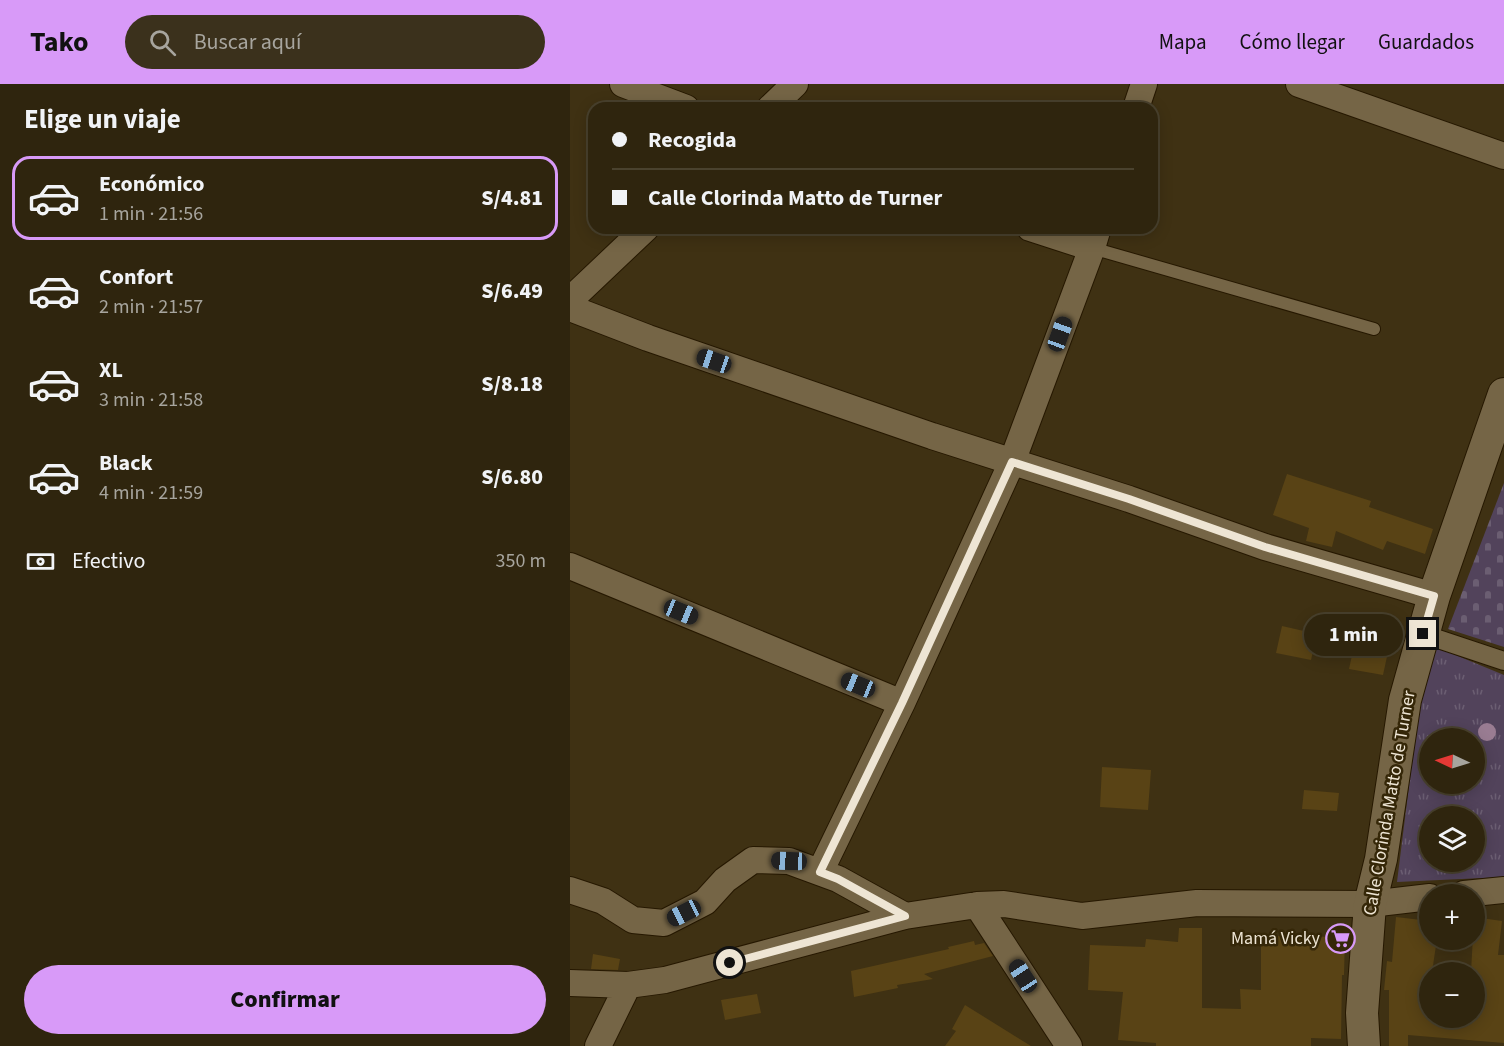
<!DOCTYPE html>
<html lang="es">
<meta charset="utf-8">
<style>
:root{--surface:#2f250e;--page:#3b311c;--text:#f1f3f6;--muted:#a7a59e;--line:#4a422e;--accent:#d89af8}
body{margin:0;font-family:"Source Sans 3",sans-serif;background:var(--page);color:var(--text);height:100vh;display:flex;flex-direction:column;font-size:22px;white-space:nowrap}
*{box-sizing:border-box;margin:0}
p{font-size:20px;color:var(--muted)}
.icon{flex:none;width:33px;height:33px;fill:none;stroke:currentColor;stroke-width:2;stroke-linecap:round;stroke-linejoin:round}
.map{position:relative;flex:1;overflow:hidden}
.side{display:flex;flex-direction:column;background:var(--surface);width:570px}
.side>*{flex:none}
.banner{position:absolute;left:18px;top:18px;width:570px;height:132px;border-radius:18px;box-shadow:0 3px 15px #0003,0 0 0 2px var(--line);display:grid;align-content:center;height:132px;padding:0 24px;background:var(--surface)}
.needle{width:39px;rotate:274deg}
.fabs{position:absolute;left:849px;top:644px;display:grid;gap:12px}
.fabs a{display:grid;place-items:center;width:66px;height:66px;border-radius:50%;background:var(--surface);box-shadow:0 3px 15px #0003,0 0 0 2px var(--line);font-size:30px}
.end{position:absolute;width:27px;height:27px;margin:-14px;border:8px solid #eee5d4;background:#111;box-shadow:0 0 0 3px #111}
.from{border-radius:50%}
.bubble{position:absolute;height:42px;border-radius:21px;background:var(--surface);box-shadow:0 3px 15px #0003,0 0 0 2px var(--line);font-size:20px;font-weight:800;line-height:42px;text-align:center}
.car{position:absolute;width:18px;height:36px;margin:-18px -9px;border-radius:8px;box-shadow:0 0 4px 2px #0007;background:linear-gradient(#222 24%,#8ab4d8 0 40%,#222 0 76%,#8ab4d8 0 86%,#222 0)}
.banner b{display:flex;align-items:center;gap:21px;height:57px;font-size:22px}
.banner b+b{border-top:2px solid var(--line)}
.banner i{width:15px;height:15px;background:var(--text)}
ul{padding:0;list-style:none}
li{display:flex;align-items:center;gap:18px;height:84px;margin:0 12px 9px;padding:0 12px;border:3px solid transparent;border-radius:18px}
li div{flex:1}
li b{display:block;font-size:22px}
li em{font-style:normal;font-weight:800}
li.selected{border-color:var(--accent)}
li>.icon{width:54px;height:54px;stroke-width:1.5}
h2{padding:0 24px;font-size:27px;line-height:72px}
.pay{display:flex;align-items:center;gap:15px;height:66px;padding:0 24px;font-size:22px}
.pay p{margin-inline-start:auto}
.cta{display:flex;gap:12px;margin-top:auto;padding:12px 24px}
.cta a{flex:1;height:69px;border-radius:36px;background:var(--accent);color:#111;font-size:24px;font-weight:800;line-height:69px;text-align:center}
header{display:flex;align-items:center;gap:36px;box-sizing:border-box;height:84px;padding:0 30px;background:var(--accent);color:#111}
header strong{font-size:28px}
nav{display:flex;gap:33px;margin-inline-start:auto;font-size:21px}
.search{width:420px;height:54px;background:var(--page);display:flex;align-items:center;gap:15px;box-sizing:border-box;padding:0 21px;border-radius:33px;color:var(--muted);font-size:22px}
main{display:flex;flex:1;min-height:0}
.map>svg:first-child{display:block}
.cemetery{fill:url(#cemetery-stones)}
.park{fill:url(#park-tufts);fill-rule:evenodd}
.building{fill:#594315}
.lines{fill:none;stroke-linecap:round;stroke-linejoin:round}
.service-casing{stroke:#261800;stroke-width:14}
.pedestrian-casing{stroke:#261800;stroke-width:20}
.minor-casing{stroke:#261800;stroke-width:28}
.tertiary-casing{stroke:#261800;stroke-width:34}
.service{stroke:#756546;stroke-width:12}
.pedestrian{stroke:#756546;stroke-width:18}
.minor{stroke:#756546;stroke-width:26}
.tertiary{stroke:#756546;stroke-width:32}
.tree{fill:#997c92}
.route{stroke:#eee5d4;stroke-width:8}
.labels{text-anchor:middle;stroke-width:5;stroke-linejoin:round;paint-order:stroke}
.street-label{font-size:18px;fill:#eee5d4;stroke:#352708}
.poi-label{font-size:18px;fill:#eee5d4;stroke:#352708;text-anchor:end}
</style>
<header>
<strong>Tako</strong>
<div class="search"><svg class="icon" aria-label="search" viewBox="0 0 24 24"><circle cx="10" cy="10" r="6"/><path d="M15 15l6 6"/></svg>Buscar aquí</div>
<nav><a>Mapa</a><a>Cómo llegar</a><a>Guardados</a></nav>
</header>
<main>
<section class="side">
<h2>Elige un viaje</h2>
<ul>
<li class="selected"><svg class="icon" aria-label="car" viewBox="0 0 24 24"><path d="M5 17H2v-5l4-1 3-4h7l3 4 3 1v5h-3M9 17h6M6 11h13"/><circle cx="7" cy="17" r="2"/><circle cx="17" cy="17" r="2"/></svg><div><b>Económico</b><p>1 min · 21:56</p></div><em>S/4.81</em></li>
<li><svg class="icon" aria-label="car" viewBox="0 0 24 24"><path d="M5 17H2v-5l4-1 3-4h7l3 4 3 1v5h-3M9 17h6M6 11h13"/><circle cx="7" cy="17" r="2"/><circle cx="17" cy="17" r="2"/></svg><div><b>Confort</b><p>2 min · 21:57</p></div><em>S/6.49</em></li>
<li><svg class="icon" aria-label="car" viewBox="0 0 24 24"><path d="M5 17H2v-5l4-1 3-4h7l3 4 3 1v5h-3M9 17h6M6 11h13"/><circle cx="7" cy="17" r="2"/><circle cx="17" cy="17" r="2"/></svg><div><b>XL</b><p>3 min · 21:58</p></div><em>S/8.18</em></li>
<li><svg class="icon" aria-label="car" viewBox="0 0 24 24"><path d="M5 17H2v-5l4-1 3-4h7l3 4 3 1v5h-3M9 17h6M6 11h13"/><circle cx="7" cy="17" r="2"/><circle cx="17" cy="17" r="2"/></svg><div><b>Black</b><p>4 min · 21:59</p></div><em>S/6.80</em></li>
</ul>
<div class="pay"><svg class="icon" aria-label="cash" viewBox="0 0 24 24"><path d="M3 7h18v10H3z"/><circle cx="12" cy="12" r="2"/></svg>Efectivo<p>350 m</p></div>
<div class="cta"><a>Confirmar</a></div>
</section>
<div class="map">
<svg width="934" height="962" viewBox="0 0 934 962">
<defs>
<pattern id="cemetery-stones" width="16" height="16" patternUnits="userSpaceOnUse" patternTransform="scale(1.5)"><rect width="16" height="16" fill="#52435b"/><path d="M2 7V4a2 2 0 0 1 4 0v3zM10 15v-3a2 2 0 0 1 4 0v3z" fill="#6b5e72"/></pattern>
<pattern id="park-tufts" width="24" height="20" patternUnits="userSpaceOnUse" patternTransform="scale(1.5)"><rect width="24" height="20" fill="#52435b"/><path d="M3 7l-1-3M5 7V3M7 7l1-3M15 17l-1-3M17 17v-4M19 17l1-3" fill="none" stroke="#6b5e72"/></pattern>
</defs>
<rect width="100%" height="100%" fill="#3f3113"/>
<!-- cemetery -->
<path class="cemetery" d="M934,399V563L878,545Z"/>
<!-- park -->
<path class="park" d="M866,563L934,591V793L827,798L849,622ZM860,654H904V699H860ZM860,732H904V777H860Z"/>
<!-- building -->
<path class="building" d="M717,390L801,417L799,423L863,445L855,470L817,457L813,466L766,447L762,463L736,457L739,444L703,431Z
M712,542L747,550L741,576L706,569Z
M784,562L818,568L813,591L779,585Z
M532,683L581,686L578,726L530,723Z
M734,706L769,709L767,727L732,725Z
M826,833L860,837V855H867L862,888H860L857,933H904V888H901L904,833L932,837L928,871H934V959L838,951V962H819V906H814L817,877L822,878Z
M609,844H632V924L671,925L670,905L691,906V852L775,853L774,891H772L771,955L741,954V962H586V959L548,956L553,908L518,906L520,861L575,863L576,855L608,858Z
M404,857L405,861L414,859L423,872L354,890L363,895L327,901L328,904L284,913L281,887L379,865L378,863Z
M23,870L50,875L48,886L21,885Z
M187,910L191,929L155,936L151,916Z
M395,921L461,962H375L386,947L382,945Z"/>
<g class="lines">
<defs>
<path id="service" d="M522,164L804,245"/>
<path id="pedestrian" d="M853,550L934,577"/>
<path id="minor" d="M53,0L116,24
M729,0L934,72
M200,24L225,0
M566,24L574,0
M522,164L528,144
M0,216L76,144
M0,224L78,254L362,352L559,415L695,463L864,512
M0,482L332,619
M250,788L332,619L442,378L522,164L460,144
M0,806L33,817L63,836L94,839L135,818L155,796L183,776L219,777L268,795L335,832
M894,810L934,806
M407,821L499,962
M0,899L58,901L95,896L335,832L407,821L434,820L512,832L627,819L800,820L860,813
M28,962L58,901"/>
<path id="tertiary" d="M794,962L792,929L800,820L811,775L835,616L864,512L934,310"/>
</defs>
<!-- service casing -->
<use href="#service" class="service-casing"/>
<!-- pedestrian casing -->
<use href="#pedestrian" class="pedestrian-casing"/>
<!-- minor casing -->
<use href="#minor" class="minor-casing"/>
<!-- tertiary casing -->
<use href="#tertiary" class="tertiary-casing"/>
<!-- service -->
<use href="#service" class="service"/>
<!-- pedestrian -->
<use href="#pedestrian" class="pedestrian"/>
<!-- minor -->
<use href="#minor" class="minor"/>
<!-- tertiary -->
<use href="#tertiary" class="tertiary"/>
</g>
<!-- trees -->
<circle class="tree" cx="917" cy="648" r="9"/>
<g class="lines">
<!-- route -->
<path class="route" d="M160,879L335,832L268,795L250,788L332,619L442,378L559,415L695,463L864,512L853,550"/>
</g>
<!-- icons -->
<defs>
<symbol id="supermarket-ring" viewBox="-11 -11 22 22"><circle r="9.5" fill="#352708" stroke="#d89af8" stroke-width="1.5"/><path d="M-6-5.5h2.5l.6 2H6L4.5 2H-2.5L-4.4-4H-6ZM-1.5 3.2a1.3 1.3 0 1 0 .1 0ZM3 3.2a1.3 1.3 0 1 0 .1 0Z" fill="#d89af8"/></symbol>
</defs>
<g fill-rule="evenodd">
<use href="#supermarket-ring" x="754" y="838" width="33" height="33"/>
</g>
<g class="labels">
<!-- street labels -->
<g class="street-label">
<text transform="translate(819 719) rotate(-80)" y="6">Calle Clorinda Matto de Turner</text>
</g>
<!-- poi labels -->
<g class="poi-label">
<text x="750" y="860">Mamá Vicky</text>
</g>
</g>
</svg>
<div class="fabs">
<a><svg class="needle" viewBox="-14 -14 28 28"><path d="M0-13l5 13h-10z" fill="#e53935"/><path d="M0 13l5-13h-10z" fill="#a7a59e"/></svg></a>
<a><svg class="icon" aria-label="layers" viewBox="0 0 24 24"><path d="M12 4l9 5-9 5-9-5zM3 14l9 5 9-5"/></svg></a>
<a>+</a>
<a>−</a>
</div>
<i class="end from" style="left:160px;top:879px"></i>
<i class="end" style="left:853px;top:550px"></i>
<div class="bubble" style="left:734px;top:530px;width:99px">1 min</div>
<i class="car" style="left:490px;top:250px;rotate:20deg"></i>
<i class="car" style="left:144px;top:277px;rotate:289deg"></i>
<i class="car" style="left:111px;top:528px;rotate:112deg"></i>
<i class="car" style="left:288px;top:601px;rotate:292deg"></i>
<i class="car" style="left:219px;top:777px;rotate:272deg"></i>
<i class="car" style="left:114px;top:829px;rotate:243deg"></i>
<i class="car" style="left:453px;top:892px;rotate:327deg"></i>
<div class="banner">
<b><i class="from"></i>Recogida</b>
<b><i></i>Calle Clorinda Matto de Turner</b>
</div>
</div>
</main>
